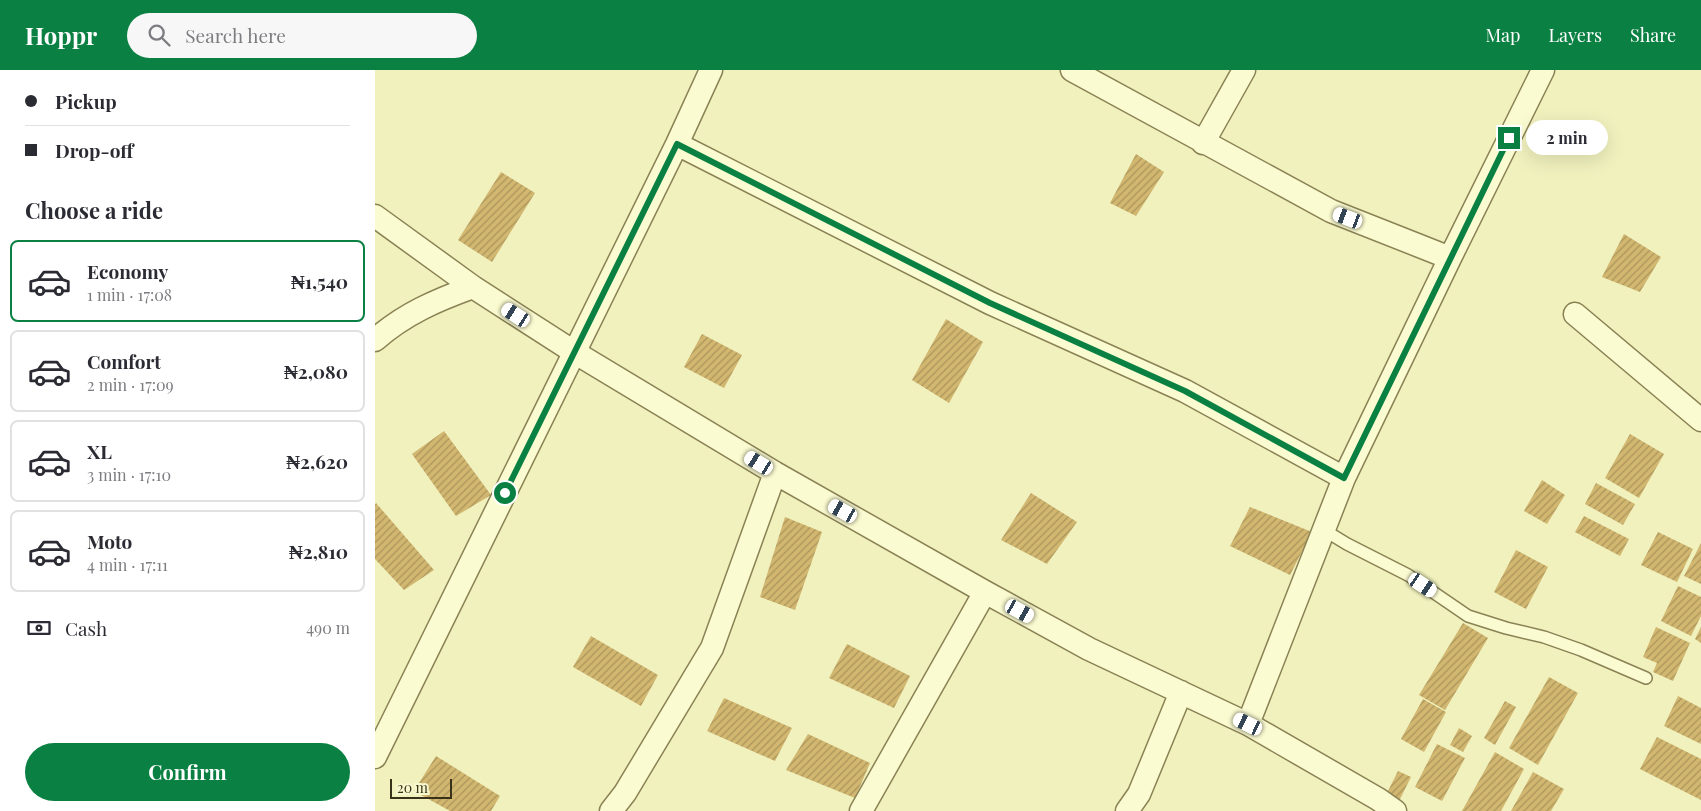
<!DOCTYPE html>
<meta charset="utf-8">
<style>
:root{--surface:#fff;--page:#f7f7f7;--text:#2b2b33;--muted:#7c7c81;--line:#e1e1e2;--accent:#0b8043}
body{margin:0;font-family:"Playfair Display",serif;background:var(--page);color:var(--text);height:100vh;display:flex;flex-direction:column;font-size:19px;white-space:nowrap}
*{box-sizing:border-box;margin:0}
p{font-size:16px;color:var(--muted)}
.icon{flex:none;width:28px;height:28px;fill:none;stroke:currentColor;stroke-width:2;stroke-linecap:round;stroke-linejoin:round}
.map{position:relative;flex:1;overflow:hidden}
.details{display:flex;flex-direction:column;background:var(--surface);width:375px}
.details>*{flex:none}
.banner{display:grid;align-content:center;height:110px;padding:0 25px;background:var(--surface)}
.scale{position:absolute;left:15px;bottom:12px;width:62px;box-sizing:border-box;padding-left:5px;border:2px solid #38321b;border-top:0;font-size:14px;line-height:18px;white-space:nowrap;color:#38321b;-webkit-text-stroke:4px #f7f8cd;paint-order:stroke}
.end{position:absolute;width:22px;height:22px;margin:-11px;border:6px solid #0b8043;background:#fff;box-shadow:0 0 0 2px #fff}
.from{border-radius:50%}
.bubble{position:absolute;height:35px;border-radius:18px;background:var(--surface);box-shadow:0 5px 20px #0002;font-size:16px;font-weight:700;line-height:35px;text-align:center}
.car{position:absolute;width:15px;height:30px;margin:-15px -8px;border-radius:6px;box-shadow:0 0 4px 1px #0007;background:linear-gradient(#fff 24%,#345 0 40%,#fff 0 76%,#345 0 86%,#fff 0)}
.banner b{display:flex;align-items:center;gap:18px;height:48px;font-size:19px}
.banner b+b{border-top:1px solid var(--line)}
.banner i{width:12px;height:12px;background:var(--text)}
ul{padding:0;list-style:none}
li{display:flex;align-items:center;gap:15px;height:82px;margin:0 10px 8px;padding:0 15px;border:2px solid var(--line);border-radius:8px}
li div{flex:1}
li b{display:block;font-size:19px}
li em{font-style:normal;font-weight:700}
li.on{border-color:var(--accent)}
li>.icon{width:45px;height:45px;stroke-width:1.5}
h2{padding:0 25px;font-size:22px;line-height:60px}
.pay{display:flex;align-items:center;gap:12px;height:55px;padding:0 25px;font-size:19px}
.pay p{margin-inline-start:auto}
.cta{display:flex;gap:10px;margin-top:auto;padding:10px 25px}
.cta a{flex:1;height:58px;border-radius:30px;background:var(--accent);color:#fff;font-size:20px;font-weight:700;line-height:58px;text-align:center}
header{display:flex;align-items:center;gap:30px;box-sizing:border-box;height:70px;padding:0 25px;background:var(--accent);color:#fff}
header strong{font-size:24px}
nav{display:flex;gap:28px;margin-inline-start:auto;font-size:18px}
.search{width:350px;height:45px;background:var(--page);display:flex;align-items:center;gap:12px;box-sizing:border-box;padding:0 18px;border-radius:28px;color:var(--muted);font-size:19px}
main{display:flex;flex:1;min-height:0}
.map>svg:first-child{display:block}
.building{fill:url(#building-hatch)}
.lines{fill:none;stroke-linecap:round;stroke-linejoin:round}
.lane-casing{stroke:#8a8255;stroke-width:14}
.street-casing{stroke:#8a8255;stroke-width:25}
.lane{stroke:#fbfbd1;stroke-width:11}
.street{stroke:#fbfbd1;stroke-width:22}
.route{stroke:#0b8043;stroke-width:6}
</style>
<header>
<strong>Hoppr</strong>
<div class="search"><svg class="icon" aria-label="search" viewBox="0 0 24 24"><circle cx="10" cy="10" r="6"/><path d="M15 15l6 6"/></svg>Search here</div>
<nav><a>Map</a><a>Layers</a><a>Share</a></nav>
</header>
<main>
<section class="details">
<div class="banner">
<b><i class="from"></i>Pickup</b>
<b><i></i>Drop-off</b>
</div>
<h2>Choose a ride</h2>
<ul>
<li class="on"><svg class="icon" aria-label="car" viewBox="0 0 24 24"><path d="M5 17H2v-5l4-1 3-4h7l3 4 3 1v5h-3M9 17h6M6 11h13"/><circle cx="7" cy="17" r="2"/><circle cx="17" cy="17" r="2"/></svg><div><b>Economy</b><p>1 min · 17:08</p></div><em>₦1,540</em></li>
<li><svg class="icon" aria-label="car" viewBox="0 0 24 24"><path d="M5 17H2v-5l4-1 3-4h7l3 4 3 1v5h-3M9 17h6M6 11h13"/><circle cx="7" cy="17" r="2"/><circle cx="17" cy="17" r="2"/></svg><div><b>Comfort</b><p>2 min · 17:09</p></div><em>₦2,080</em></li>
<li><svg class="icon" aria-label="car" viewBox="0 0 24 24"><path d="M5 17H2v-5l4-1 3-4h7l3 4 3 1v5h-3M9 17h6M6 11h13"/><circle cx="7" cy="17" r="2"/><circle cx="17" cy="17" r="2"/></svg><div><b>XL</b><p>3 min · 17:10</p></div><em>₦2,620</em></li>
<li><svg class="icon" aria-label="car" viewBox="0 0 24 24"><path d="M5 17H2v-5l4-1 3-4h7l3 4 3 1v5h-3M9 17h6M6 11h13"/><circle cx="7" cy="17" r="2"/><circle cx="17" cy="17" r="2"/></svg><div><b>Moto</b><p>4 min · 17:11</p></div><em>₦2,810</em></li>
</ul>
<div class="pay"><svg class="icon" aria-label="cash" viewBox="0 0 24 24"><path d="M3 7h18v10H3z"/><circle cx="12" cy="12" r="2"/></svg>Cash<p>490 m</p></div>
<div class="cta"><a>Confirm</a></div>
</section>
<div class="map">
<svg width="1326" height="741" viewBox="0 0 1326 741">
<defs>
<pattern id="building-hatch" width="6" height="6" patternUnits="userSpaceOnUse" patternTransform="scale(1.25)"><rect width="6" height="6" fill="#d2b770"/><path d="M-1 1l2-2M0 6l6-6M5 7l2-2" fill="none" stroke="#ab955b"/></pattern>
</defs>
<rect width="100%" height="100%" fill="#f0f1bd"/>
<!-- building -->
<path class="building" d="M761,84L789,102L761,146L735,133Z
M126,102L160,123L117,192L83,170Z
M1249,164L1286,187L1265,222L1227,207Z
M571,249L608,272L574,333L537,310Z
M327,264L367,285L349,318L309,297Z
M69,361L116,425L81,446L37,384Z
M1255,364L1289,384L1264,428L1230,408Z
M1167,410L1190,425L1172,454L1149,441Z
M1221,413L1260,434L1248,455L1210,434Z
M656,423L702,452L672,494L626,470Z
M1,433L59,500L29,520L0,489V435Z
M875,437L937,462L915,505L855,476Z
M1209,446L1254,469L1245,486L1200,462Z
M410,447L447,462L420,540L385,527Z
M1283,462L1318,479L1302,512L1266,495Z
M1326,473V514L1309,506Z
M1141,480L1173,497L1151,539L1119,522Z
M1303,516L1326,527V546L1316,566L1286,551Z
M1088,553L1113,568L1070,640L1044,625Z
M1281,557L1315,573L1298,611L1278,602L1282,593L1268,587Z
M1326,557V573L1320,569Z
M216,566L283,605L266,636L198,597Z
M472,574L535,606L519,638L454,608Z
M1174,607L1203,623L1163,695L1134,678Z
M1303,626L1326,638V674L1289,656Z
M349,628L417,658L400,691L332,661Z
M1048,629L1071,642L1049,682L1026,669Z
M1130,631L1141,637L1120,675L1109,668Z
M1084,658L1097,666L1088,682L1075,675Z
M433,664L495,693L480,728L411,700Z
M1282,667L1326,689V730L1265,699Z
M1062,674L1090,688L1067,731L1040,717Z
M1120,682L1149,699L1126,741H1087Z
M61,686L125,726L116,741H75L39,721Z
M1023,701L1036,707L1023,733L1010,727Z
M1158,702L1189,719L1176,741H1136Z"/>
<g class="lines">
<defs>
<path id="lane" d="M949,460L972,474L1033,505L1093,546L1131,558L1169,567L1206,580L1271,608"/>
<path id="street" d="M697,0L956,141L1075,188
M828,73L869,0
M302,74L615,233L810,321L969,408
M0,146L98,217L199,282L400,403L610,522L714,579L873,654L1003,729L1020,741
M1200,244L1326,350
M0,270C29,244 62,230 98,217
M873,654L969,408L1075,188L1168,0
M0,687L302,74L336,0
M236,741L250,723L337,578L400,403
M486,741L610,522
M752,741L764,724L806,622"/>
</defs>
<!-- lane casing -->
<use href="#lane" class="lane-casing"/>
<!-- street casing -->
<use href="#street" class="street-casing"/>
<!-- lane -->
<use href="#lane" class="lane"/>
<!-- street -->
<use href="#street" class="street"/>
</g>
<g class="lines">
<!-- route -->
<path class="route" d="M130,423L302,74L615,233L810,321L969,408L1134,68"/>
</g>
</svg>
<div class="scale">20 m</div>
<i class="end from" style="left:130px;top:423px"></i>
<i class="end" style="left:1134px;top:68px"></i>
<div class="bubble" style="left:1151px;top:50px;width:82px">2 min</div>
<i class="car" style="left:973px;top:148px;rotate:291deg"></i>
<i class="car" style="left:141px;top:245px;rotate:303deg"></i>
<i class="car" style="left:384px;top:393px;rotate:301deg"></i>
<i class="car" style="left:468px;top:441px;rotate:299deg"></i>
<i class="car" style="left:1048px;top:515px;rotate:124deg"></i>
<i class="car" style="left:645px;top:541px;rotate:119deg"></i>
<i class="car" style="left:873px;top:654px;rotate:296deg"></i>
</div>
</main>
